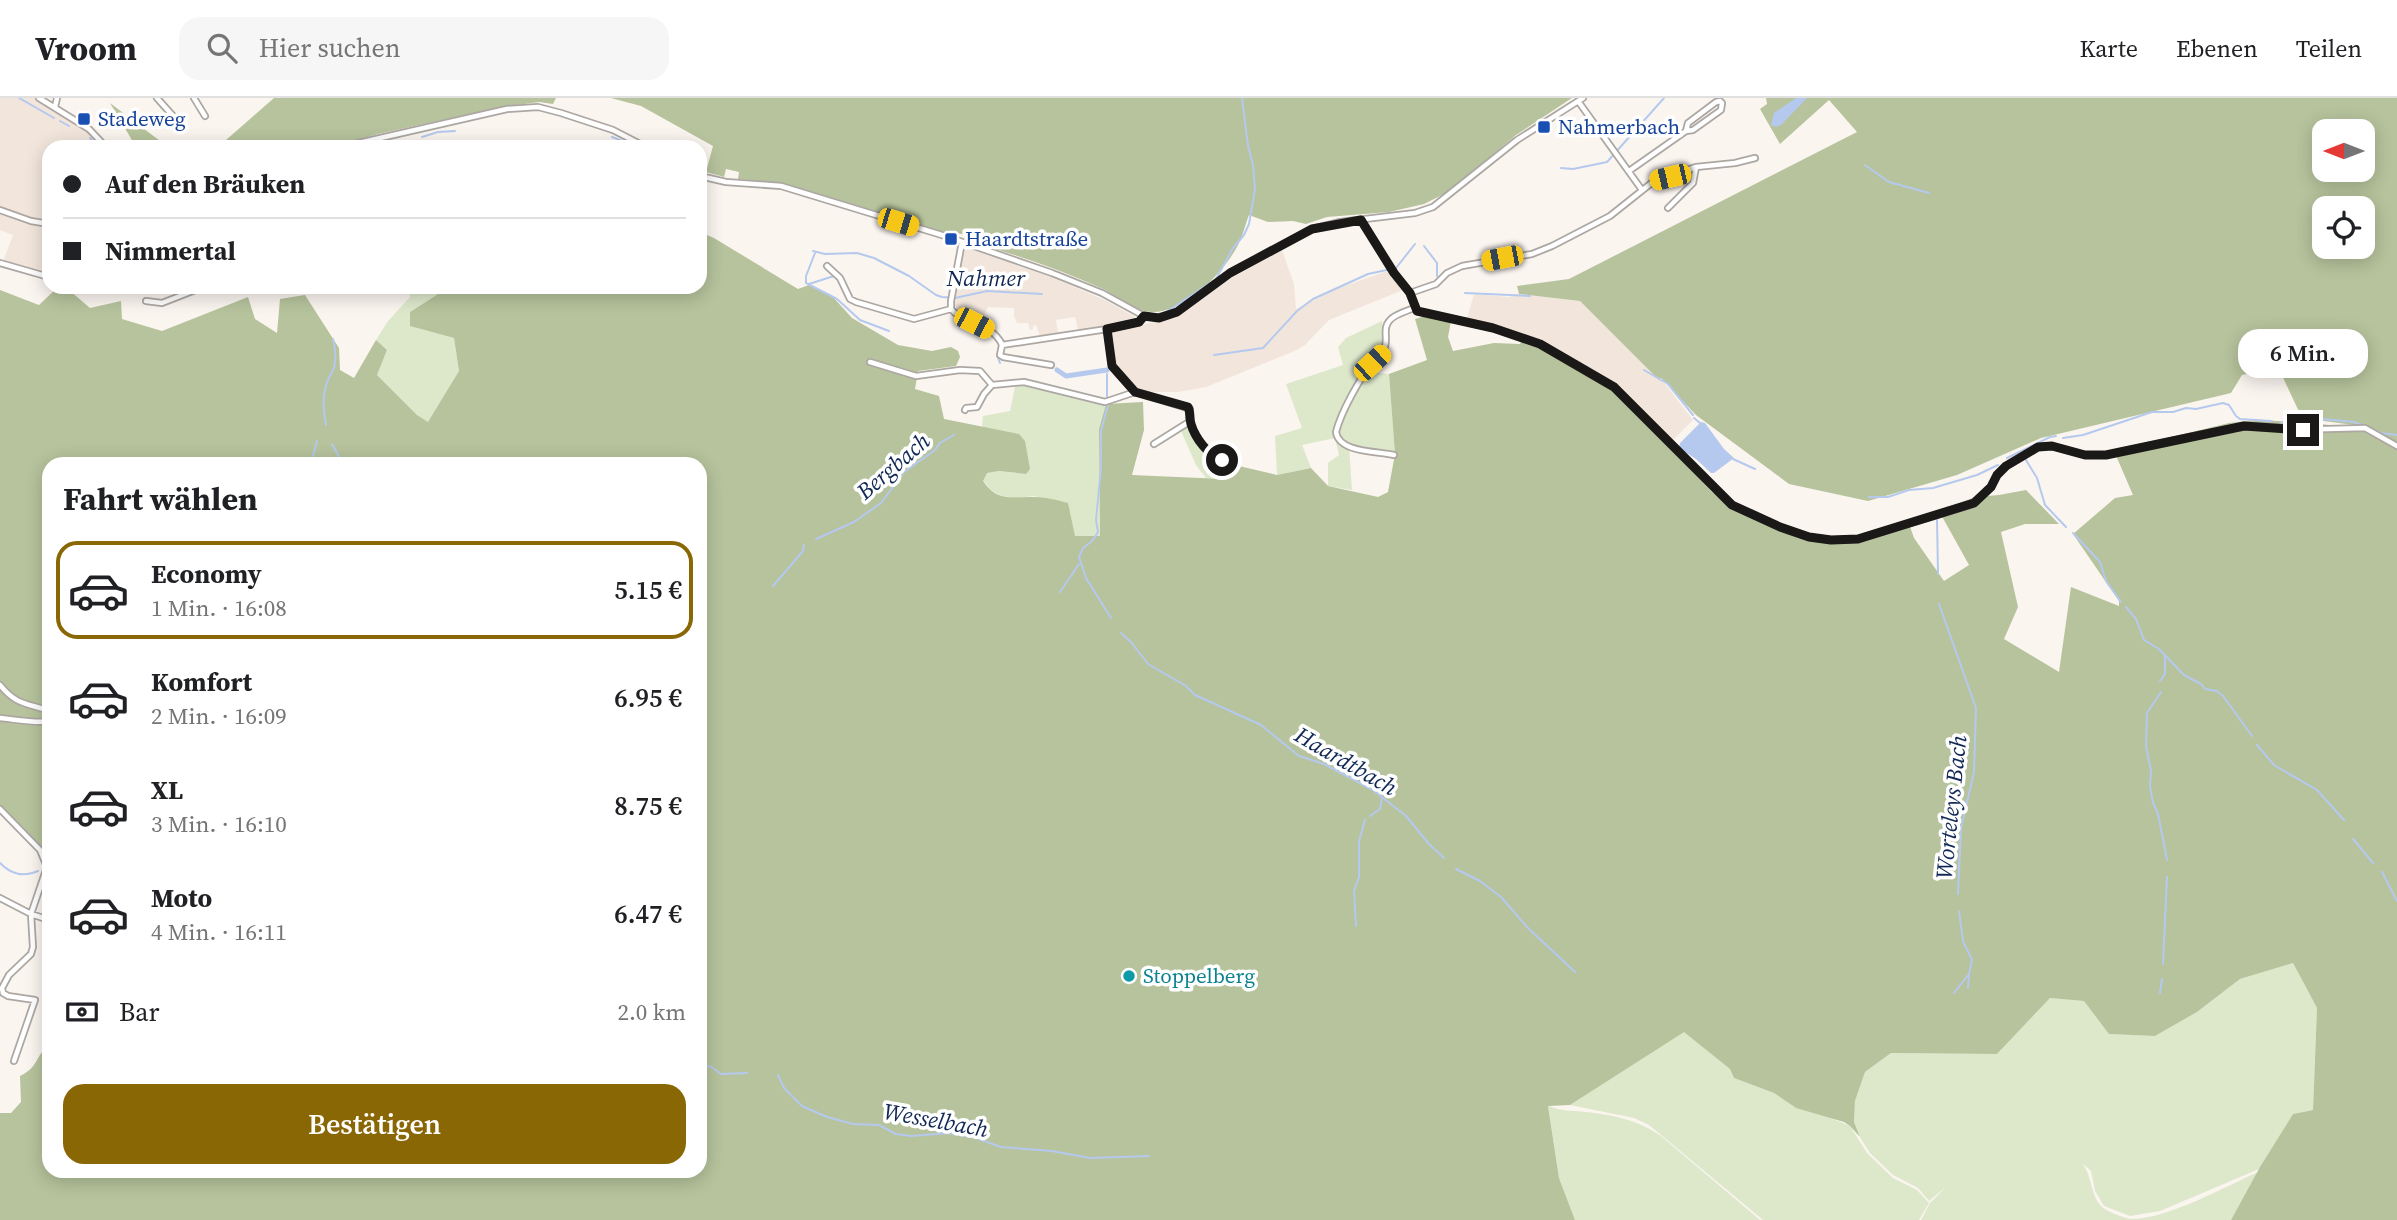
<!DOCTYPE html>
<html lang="de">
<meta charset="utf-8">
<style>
:root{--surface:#fff;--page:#f6f6f6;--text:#202124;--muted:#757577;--line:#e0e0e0;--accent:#896704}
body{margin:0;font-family:"Source Serif 4",serif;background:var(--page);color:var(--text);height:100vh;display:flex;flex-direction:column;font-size:26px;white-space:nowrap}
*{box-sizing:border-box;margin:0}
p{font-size:23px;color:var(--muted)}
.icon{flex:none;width:38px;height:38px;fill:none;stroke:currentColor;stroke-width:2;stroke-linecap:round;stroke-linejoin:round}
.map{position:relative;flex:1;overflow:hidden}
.panel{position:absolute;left:42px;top:359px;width:665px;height:721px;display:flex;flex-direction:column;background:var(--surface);border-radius:21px;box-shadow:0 4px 18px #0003}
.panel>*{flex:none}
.hud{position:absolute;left:42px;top:42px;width:665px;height:154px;border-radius:21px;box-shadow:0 4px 18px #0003;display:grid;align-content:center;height:154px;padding:0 21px;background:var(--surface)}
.needle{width:46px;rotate:270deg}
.controls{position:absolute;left:2312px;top:21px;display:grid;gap:14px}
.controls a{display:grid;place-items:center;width:63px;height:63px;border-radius:14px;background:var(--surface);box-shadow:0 4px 18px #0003;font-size:35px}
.end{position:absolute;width:32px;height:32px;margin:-16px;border:9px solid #1b1917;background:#fff;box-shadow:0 0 0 4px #fff}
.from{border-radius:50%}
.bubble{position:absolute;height:49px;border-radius:21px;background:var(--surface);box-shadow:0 4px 18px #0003;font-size:23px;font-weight:600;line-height:49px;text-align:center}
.car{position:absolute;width:21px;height:42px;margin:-21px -10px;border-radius:9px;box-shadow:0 0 5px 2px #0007;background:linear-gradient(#f5c518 24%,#345 0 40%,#f5c518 0 76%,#345 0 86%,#f5c518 0)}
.hud b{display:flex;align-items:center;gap:24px;height:66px;font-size:26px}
.hud b+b{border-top:2px solid var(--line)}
.hud i{width:18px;height:18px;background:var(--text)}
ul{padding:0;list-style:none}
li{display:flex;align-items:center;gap:21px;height:98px;margin:0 14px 10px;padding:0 7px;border:4px solid transparent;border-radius:21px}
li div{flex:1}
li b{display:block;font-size:26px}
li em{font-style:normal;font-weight:600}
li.on{border-color:var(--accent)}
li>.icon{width:63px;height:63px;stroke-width:1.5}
h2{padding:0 21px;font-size:32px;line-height:84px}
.pay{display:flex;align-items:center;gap:18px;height:77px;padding:0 21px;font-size:26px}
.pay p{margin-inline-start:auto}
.action{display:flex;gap:14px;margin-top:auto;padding:14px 21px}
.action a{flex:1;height:80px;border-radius:21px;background:var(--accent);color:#fff;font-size:28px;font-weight:600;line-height:80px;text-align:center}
header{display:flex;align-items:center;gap:42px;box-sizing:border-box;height:98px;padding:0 35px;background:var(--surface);border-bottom:2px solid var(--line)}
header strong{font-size:33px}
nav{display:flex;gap:38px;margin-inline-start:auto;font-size:24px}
.search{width:490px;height:63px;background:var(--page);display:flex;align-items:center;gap:18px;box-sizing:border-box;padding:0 24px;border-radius:21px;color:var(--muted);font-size:26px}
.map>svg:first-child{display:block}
.built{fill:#f2e6dc}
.green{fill:#dde8cb}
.forest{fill:#b6c39c;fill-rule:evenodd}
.water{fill:#b5c9ee}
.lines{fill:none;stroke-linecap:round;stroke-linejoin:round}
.stream{stroke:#b5c9ee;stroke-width:2}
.canal{stroke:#b5c9ee;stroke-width:5}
.minor-casing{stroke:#ada7a3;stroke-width:8}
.minor{stroke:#fff;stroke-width:4.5}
.route{stroke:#1b1917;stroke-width:9}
.transit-dot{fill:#1a4fb4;stroke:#fff;stroke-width:2.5}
.culture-dot{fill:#0f9aa8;stroke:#fff;stroke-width:2.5}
.labels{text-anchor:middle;stroke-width:7;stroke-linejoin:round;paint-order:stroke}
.transit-label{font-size:21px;fill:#164399;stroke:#fff;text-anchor:start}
.culture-label{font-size:21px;fill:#0d838f;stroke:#fff;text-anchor:start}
.water-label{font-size:23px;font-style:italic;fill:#112855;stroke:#fff}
</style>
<header>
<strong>Vroom</strong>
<div class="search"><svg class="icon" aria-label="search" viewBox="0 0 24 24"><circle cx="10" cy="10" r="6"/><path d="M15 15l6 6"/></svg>Hier suchen</div>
<nav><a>Karte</a><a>Ebenen</a><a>Teilen</a></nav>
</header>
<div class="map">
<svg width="2397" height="1122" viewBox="0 0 2397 1122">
<rect width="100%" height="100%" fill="#fbf5f0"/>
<!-- built -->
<path class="built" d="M0,0H39L89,31L106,49H49V179L2,166L13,137L0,132Z
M967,150L1051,179L1107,203L1135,219L1134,221L1124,224L1078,232L1075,219L1056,222L1058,235L1040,238L1036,227L1033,228V231L1030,232L1028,225H1017L1014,218V210L988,209L981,224L957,212L954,204L963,154Z
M1282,152L1294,186L1296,211L1336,191L1390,172L1403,192L1329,222L1305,247L1297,252L1206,289L1178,294H1141L1115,271L1110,233L1175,220L1219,187Z
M1474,196L1509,199L1519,196L1580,203L1666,287L1693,322L1669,346L1614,289L1534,243L1466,224Z"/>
<!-- green -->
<path class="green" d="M409,189H449L410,214L411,228L454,240L459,273L429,325L417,317L377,277L387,252L376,242L388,223L410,199Z
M1382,223L1383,248L1375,255L1366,273L1389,276L1395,356L1349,348L1352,392L1328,388V365L1339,357L1335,340L1302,347L1311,370L1277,377L1275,338L1302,330L1286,286L1343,267L1338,249L1346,240Z
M1025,286L1106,306L1099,331L1100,438H1075L1035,398C1013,400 996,403 983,382L986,375L999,373L1025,376L1019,336L982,329L983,318L1010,313L1015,289Z
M1189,328C1197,344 1205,356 1222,364L1224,381L1206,380L1196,367L1181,333Z
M2293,865L2317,910L2313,1012L2293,1016L2259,1071L2160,1113L2130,1118L2104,1108L2095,1093L2091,1073L2082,1065C2093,1079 2090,1097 2102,1109C2106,1113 2124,1120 2131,1121C2168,1121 2224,1089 2258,1074L2231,1122H1921L1930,1105L1946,1089L1929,1103L1918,1090L1893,1077L1870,1055L1861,1041L1854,1024L1855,1003L1865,974L1891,955L1997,956L2050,900L2084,903L2110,936L2155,938L2197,914L2240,881Z
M1684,933L1730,971L1734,980L1774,995L1796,1010L1821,1016L1850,1028L1867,1055L1893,1080L1917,1092L1929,1105L1919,1122H1763L1649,1027L1634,1020L1570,1007Z
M1548,1007C1560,1014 1572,1012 1586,1014C1614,1017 1638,1022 1661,1038L1760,1122H1575L1559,1080Z"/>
<!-- forest -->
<path class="forest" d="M274,0H556L553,6L539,4L502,9L378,36L332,49H218Z
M611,0H1572L1516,37L1448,94L1424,106L1389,114L1327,119L1306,126L1293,123L1268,124L1249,117C1245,127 1243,138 1238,147C1224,174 1186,214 1153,214C1133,214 1118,198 1101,190C1056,170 1011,155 964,142L965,137L953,134L946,135L780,85L738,81L739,74L726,71L724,79L706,74L713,48L641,8Z
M1766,0H2397V346L2368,329L2302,320L2278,269L2242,277L2231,295L2041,340L1957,377L1868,403L1789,386L1696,317L1661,280L1659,282L1580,203L1519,196L1517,188L1569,181L1857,34L1829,2L1780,46L1760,11L1767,6ZM2324,33H2362V72H2324ZM2324,110H2362V149H2324Z
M110,5L168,49H136Z
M700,134L714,140L798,191L809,187L832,198L852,220L898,247L932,253L951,249L958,253L960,259L956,268L918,273L915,291L939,298L944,321L1019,336L1025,343L1030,371L1026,376L999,373L987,375L983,383C998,405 1012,398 1034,399C1045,399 1057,402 1068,405L1075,438H1100L1099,331L1106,306L1143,304L1144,332L1132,377L1223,381L1222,364L1277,377L1311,370L1328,388L1378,399L1388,394L1395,356L1389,276L1427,262L1415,221L1429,217L1451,223L1448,239L1453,253L1494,245L1520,246L1523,240L1534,243L1614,289L1712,394L1740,413L1779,431L1809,440L1831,442L1871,438L1908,423L1914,440L1944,483L1969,467L1939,413L1975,399L1999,397L2026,392L2059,426H2025L2001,434L2018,509L2004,541L2059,574L2071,489L2119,508V503L2073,436L2115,400L2133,397L2114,353L2229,325L2255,322L2303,324L2364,331L2397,348V1122H2231L2260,1069L2293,1016L2313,1012L2317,910L2293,865L2240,881L2197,914L2155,938L2109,936L2084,903L2050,900L1997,956L1891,955L1865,974L1855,1003L1854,1024L1860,1039L1850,1028L1844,1024L1796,1010L1774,995L1734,980L1730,971L1684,934L1570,1007L1548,1008L1559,1080L1575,1122H0V1015H11L21,1004L20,978C40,968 34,959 49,947V1073H700V366H49V756L40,752L0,711V192L39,207L58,189L69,192L90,210L121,203L122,221L162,233L248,199L255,221L277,235L280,201L305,197L339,250L340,272L354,280L376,242L387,252L377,277L417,317L428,324L459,273L454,240L410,228V214L449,189H700Z"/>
<!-- water -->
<path class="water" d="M1796,0H1807L1781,27L1776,29L1771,27L1774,15Z
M1701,324L1705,325L1724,351L1734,360L1714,375H1711L1696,361L1679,350L1680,345Z"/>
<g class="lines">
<!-- stream -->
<path class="stream" d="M19,0L54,20
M60,23L69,28
M422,39L438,34L455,33
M612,39L625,44
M90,40L98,49
M395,49L407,45
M1865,67L1889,84L1929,95
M1561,70L1573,71L1607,64L1664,0
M1424,148L1437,165V178
M813,153L825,156L857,155L874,160L909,178L936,197L942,199L955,200L987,193L1042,196
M815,155L806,178V185L837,201L860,222L889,233
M809,186L834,178
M1465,195L1530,198
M1154,217L1166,214L1216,181L1233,150L1244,137L1249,126L1255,91L1253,67L1248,48L1242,0
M997,257L1000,265
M1214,257L1263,250L1297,213L1313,201L1368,176L1396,170L1415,146
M1644,272L1668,286L1693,317
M1107,300V276
M1108,307L1101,333V370L1096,422L1098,434L1092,443L1083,450L1079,459L1086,480L1111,520
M1694,320L1700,325
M2281,324L2300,325L2322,321L2354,324L2381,335L2397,337
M326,327C323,312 322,292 330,278C333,272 335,270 335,263C336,255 335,248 333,241
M2063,340L2083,337L2152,314H2173L2186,310L2196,311L2223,305L2229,307L2236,318L2240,321L2272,323
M332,346L343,366
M313,358L317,343
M2007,360L2050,339L2056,338
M1733,361L1755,371
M2026,362L2037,380L2045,407L2066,429
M1869,399H1888L1909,392L1933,390L1977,377L1998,367
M1937,421L1938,476
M2073,435L2100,464L2106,483L2121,504
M816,441L854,424L881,405L904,374L935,352L940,345L954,337
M773,488L803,453L804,447
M1060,494L1079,466
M1939,506L1976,610L1974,674L1961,730L1958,796
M2126,509L2136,521L2144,542L2159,551L2184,577L2201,586L2205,591L2217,593L2223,598L2252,638
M1121,535L1131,544L1148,566L1186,588L1195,597L1261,627L1299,658L1324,666L1373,692L1406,718L1429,746L1444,760
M2160,583L2165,576V558
M2161,594L2147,615L2146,648L2151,673L2150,689L2153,705L2158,716L2167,762
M2257,647L2274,667L2317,692L2344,722
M1370,718L1380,711L1382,700
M2353,741L2373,765
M0,765C12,777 23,779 38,773
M1456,771L1480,783L1501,799L1528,830L1575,874
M2382,774L2397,803
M1356,828L1354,793L1359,779V743L1365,722
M2163,866L2167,779
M1968,890L1969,877
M1954,895L1969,876L1972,862L1963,843L1959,813
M2160,895L2162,881
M700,969L710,968L721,976L747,975
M778,977L784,990L802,1008L827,1019L853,1026L879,1027L896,1036L911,1038L949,1035L976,1040L1001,1049L1052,1053L1090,1060L1149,1058"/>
<!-- canal -->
<path class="canal" d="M1057,272L1066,278L1107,272"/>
<defs>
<path id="minor" d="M39,0L89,31L106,49
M157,0L182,28
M194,0L205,18
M1578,3L1642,92
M55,9L57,0
M341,49L507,11L538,9L561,15L613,32L646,49
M1629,73L1686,33L1693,32L1721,12L1722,5L1720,3L1716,4L1688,25L1686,33
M700,78L726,84L781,88L945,138L1052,175L1102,195L1144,218L1159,220L1177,214L1230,175L1312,131L1340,124L1415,115L1433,109L1517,42L1583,0
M1668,110L1693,85L1696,69
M0,112L31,123L49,126
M1361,122L1394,175L1408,192L1417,213L1493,230L1540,246L1614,289L1732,407L1780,429L1809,439L1831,442L1858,441L1974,406L1991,389L1997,377L2006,368L2038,349L2052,348L2085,357H2106L2227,331L2253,328L2277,329L2290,332L2365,330L2397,348
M962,144L951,203V211L955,215C970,223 996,230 1002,247L1107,231L1139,224L1144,218
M0,165L49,179
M827,168L840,180L850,201L856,204L914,221L951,211
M106,189H118
M1410,195L1436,186L1447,175L1462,168L1532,156L1552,148L1610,118L1654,83L1696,69L1735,65L1755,60
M146,203L162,205L203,189
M1107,231L1112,268L1135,294L1190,311L1189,324L1154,346
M1002,247L1000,257L1003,259L1051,267
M870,264L916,278L960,272L980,273L992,287L1024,284L1105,304L1135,294
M965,312L966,310L977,309L984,296L992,287
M1189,324C1198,339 1208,365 1229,360
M1394,357C1377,353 1339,355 1336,334C1341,314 1359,282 1372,265C1375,261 1380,258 1383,253C1390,243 1381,231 1390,222C1395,216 1407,213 1414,210
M0,587C15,606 25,605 47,612L49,623
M0,620C12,621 39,626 49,623
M0,711L40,752L47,769L31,816L33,849L31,856L9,877L2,890L3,895L8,898L35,902L14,963
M0,800L31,816L49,822"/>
</defs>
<!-- minor casing -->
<use href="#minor" class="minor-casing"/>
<!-- minor -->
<use href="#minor" class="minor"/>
</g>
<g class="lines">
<!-- route -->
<path class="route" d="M1222,362C1208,357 1195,340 1191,326C1189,320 1191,315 1188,309L1135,294L1112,268L1107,231L1139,224L1144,218L1159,220L1177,214L1230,175L1312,131L1361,122L1394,175L1410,195L1417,213L1493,230L1540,246L1614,289L1732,407L1780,429L1809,439L1831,442L1858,441L1974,405L1991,389L1997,377L2006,368L2038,349L2052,348L2085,357H2106L2244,328L2303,332"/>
</g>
<!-- markers -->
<g class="transit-dot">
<rect x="77" y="14" width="14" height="14" rx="3.5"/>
<rect x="1537" y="22" width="14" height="14" rx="3.5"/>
<rect x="944" y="134" width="14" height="14" rx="3.5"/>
</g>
<circle class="culture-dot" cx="1129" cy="878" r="7"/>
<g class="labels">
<!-- transit labels -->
<g class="transit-label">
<text x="98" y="28">Stadeweg</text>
<text x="1558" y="36">Nahmerbach</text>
<text x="965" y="148">Haardtstraße</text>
</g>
<!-- culture labels -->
<g class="culture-label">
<text x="1143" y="885">Stoppelberg</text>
</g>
<!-- water labels -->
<g class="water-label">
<text x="986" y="188">Nahmer</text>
<text transform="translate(893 368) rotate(-41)" y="8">Bergbach</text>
<text transform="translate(1346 663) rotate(30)" y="8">Haardtbach</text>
<text transform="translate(1951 709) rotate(-84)" y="8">Worteleys Bach</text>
<text transform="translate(936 1022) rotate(10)" y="8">Wesselbach</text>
</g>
</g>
</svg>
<div class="controls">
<a><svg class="needle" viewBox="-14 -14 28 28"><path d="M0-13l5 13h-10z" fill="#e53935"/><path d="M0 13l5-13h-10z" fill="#757577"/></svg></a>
<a><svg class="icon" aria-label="locate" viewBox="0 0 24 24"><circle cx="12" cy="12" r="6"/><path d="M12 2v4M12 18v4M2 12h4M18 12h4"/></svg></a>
</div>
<i class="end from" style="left:1222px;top:362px"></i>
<i class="end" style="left:2303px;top:332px"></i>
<div class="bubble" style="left:2238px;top:231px;width:130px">6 Min.</div>
<i class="car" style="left:1670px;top:79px;rotate:257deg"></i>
<i class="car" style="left:898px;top:124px;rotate:107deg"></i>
<i class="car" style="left:1502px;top:160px;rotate:259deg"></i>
<i class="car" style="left:974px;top:225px;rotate:117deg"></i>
<i class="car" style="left:1372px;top:265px;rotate:47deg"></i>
<div class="hud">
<b><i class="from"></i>Auf den Bräuken</b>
<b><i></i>Nimmertal</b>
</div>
<section class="panel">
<h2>Fahrt wählen</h2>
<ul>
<li class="on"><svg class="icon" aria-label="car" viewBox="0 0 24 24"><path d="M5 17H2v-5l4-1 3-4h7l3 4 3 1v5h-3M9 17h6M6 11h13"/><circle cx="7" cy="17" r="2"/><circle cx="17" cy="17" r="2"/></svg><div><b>Economy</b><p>1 Min. · 16:08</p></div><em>5.15 €</em></li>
<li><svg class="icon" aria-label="car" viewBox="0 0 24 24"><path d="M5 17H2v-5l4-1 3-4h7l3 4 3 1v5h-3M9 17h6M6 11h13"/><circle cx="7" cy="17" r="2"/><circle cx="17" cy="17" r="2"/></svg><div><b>Komfort</b><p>2 Min. · 16:09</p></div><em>6.95 €</em></li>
<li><svg class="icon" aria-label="car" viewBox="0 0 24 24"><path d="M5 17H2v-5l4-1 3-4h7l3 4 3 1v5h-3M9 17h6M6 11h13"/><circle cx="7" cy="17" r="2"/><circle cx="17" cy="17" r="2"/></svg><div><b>XL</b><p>3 Min. · 16:10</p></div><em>8.75 €</em></li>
<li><svg class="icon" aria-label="car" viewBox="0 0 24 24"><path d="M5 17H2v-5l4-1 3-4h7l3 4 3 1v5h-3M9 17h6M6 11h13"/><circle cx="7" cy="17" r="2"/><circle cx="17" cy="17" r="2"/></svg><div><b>Moto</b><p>4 Min. · 16:11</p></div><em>6.47 €</em></li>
</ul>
<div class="pay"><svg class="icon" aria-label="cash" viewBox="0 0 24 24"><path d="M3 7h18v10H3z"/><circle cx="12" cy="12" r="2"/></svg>Bar<p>2.0 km</p></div>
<div class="action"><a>Bestätigen</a></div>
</section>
</div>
